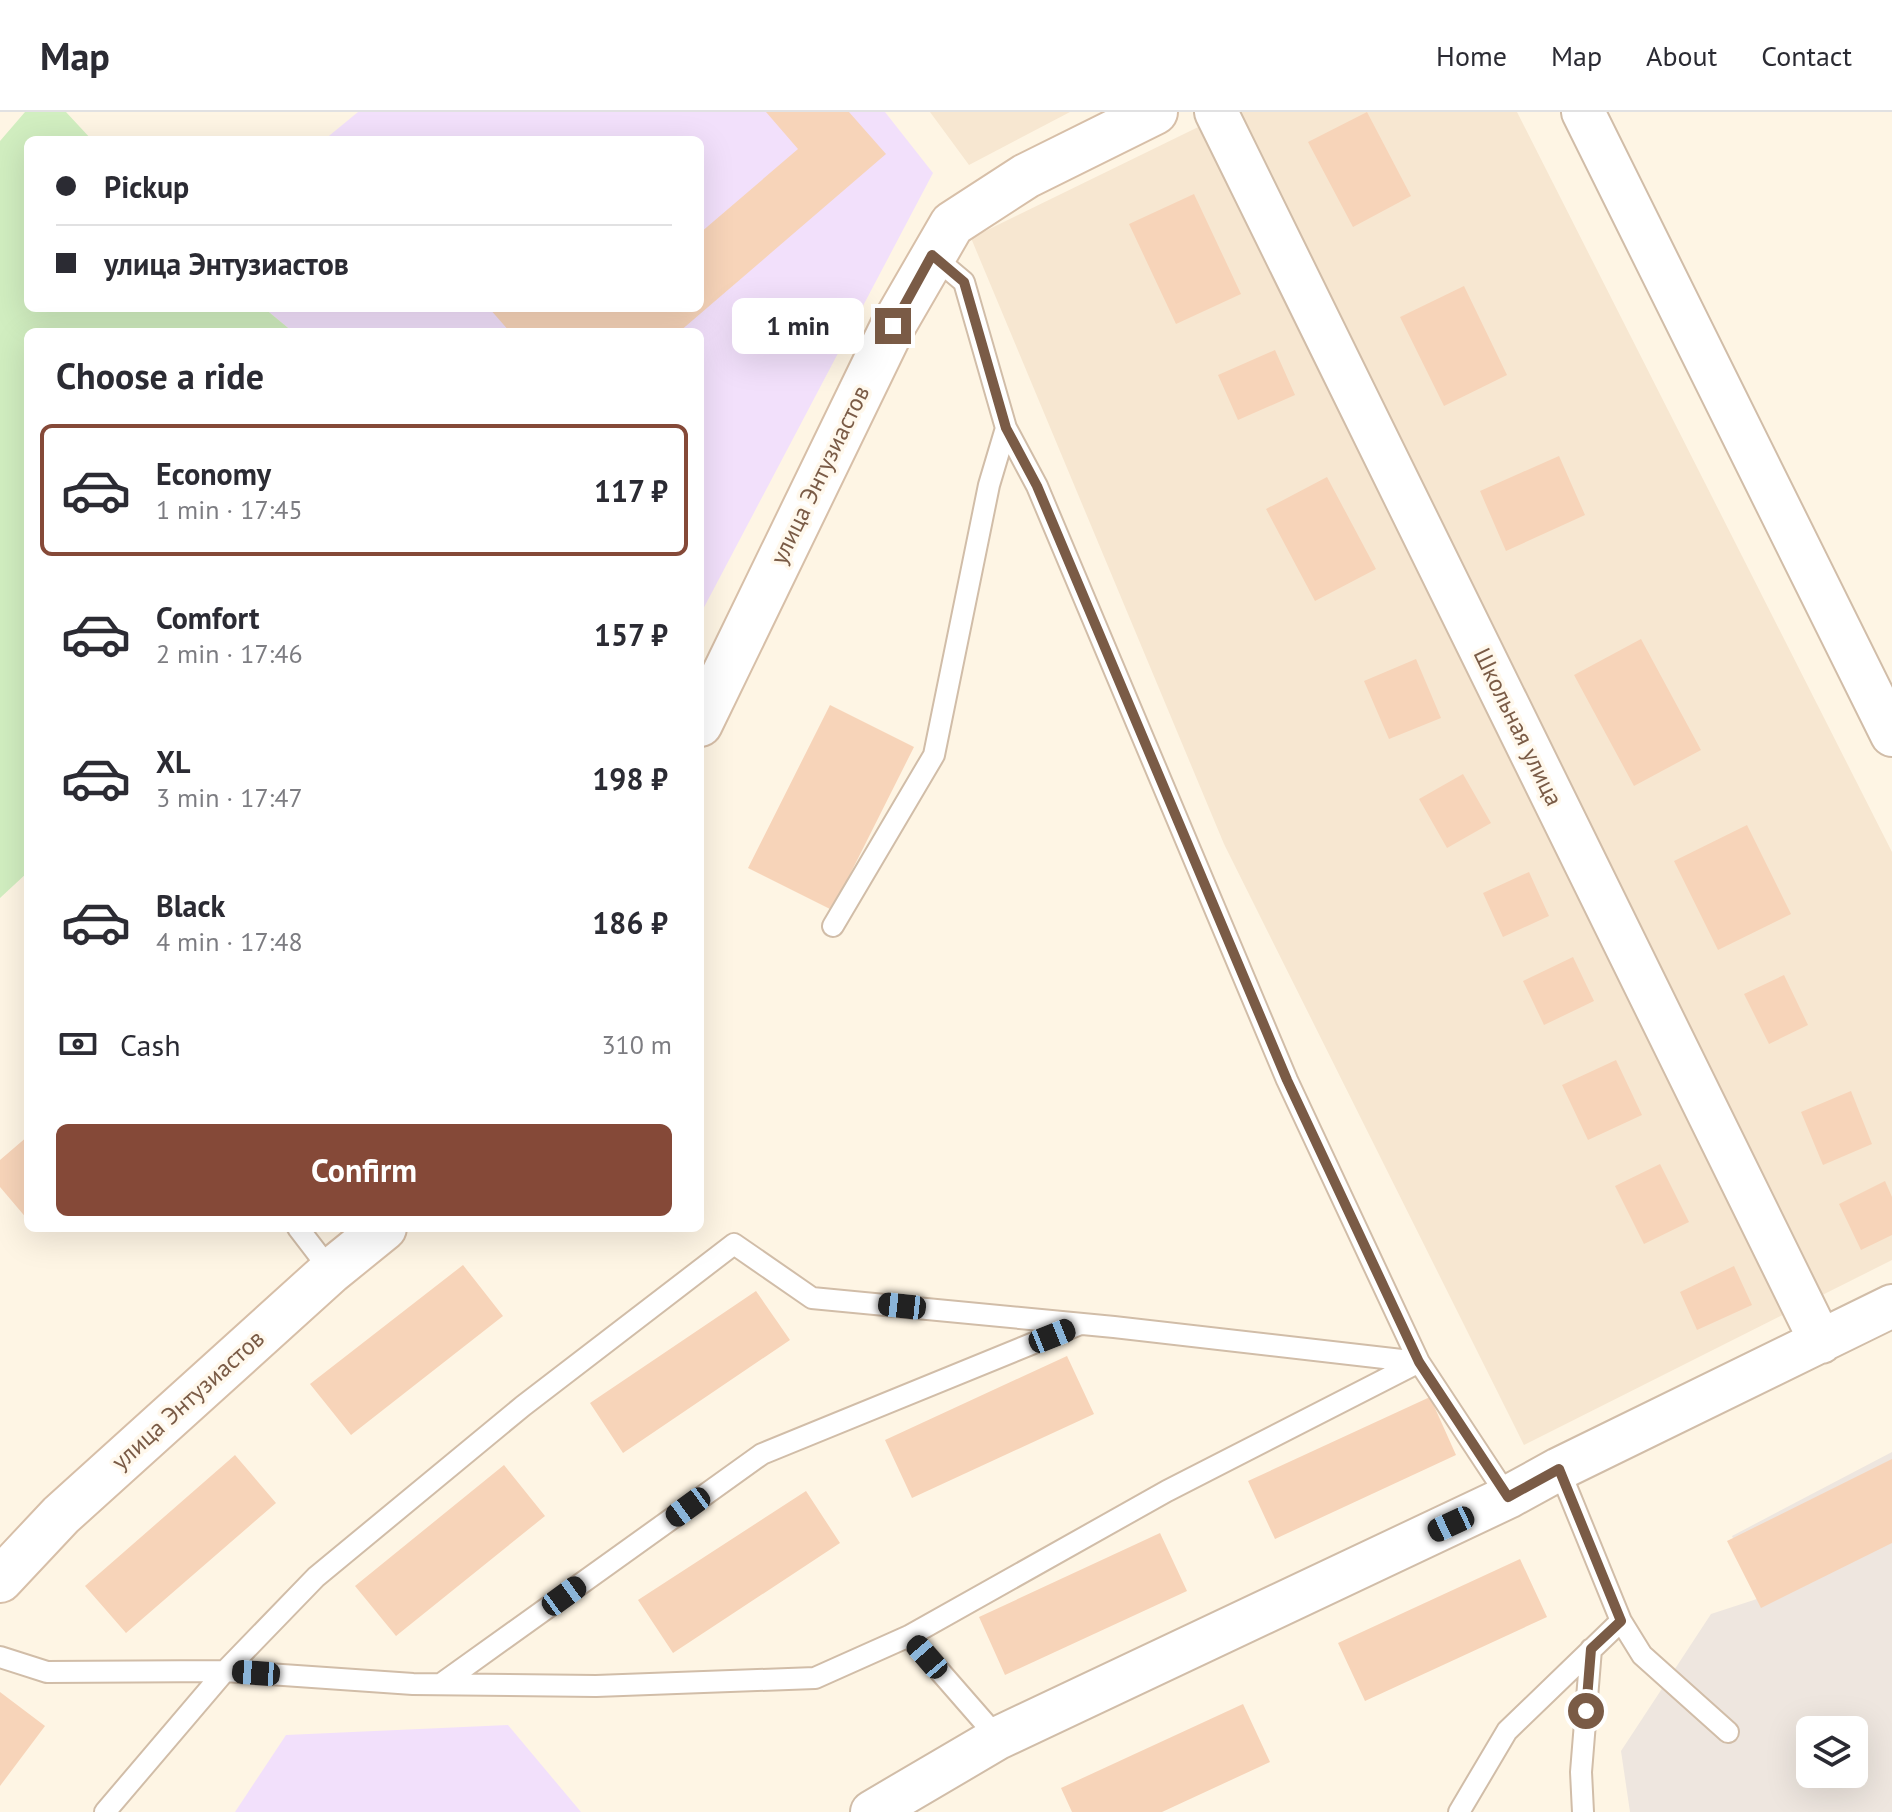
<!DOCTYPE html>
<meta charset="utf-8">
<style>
:root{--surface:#fff;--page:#f2f2f3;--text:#2b2b33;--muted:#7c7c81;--line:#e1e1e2;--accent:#854938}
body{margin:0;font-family:"PT Sans",sans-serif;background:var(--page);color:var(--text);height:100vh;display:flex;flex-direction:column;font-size:30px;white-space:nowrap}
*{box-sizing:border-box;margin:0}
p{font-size:26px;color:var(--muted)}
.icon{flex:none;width:44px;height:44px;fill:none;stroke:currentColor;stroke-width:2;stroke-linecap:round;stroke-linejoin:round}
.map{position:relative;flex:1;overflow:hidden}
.sheet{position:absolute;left:24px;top:216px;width:680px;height:904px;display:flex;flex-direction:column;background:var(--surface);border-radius:12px;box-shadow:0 8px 32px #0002}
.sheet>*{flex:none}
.top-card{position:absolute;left:24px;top:24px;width:680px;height:176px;border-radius:12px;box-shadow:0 8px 32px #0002;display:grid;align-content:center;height:176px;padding:0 32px;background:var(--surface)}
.fabs{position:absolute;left:1796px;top:1604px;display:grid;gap:16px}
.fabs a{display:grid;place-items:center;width:72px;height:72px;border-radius:12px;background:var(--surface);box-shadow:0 8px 32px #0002;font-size:40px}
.end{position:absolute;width:36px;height:36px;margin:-18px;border:10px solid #7a5b46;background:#fff;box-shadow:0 0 0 4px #fff}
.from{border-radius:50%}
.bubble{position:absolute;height:56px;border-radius:12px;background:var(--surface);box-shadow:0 8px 32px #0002;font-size:26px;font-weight:700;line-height:56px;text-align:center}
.car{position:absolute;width:24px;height:48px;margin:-24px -12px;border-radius:10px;box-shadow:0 0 6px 2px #0007;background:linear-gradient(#222 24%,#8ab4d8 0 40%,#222 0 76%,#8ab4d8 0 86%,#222 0)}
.top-card b{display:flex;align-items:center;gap:28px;height:76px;font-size:30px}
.top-card b+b{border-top:2px solid var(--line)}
.top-card i{width:20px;height:20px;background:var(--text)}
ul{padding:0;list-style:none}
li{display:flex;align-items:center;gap:24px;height:132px;margin:0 16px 12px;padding:0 16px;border:4px solid transparent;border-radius:12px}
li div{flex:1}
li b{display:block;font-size:30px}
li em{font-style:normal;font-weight:700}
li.selected{border-color:var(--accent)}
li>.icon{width:72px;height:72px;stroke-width:1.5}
h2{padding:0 32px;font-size:36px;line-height:96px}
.pay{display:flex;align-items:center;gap:20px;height:88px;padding:0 32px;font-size:30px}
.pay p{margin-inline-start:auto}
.cta{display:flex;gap:16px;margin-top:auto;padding:16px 32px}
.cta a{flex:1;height:92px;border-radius:12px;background:var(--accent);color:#fff;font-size:32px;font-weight:700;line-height:92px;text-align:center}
header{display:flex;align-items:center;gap:48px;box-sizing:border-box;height:112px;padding:0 40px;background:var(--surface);border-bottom:2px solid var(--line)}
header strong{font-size:38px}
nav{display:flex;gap:44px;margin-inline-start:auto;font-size:28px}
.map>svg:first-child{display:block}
.residential{fill:#f7e7d1}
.industrial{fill:#eee6df;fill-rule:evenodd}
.education{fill:#f2e0fb}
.green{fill:#d1eec0}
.building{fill:#f7d4b9}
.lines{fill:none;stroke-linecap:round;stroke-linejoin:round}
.lane-casing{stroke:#d1bda8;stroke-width:24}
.street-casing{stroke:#d1bda8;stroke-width:46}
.secondary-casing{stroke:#d7bfa8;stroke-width:48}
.lane{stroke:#fff;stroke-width:20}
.street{stroke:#fff;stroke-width:42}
.secondary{stroke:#fff;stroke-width:44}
.route{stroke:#7a5b46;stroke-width:10}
.labels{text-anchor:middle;stroke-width:7;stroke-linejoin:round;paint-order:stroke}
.street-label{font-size:24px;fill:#7a5b46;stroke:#fff8ec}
</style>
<header>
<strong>Map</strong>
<nav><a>Home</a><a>Map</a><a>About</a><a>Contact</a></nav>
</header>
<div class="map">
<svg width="1892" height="1700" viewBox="0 0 1892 1700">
<rect width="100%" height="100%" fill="#fef5e4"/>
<!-- residential -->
<path class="residential" d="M930,0H1070L969,53Z
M1229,0H1517L1892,740V1148L1524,1333L1224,732L971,126Z"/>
<!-- industrial -->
<path class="industrial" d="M1892,1340V1700H1630L1621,1639L1711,1502L1760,1486L1732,1424ZM1810,1618H1854V1662H1810Z"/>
<!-- education -->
<path class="education" d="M358,0H885L933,61L700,503V220H293L264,196H700V28H324Z
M508,1613L581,1700H235L286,1623Z"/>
<!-- green -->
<path class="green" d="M25,0H66L92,28H28V196H264L293,220H28V760L0,786V29Z"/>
<!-- building -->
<path class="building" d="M766,0H849L886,42L679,220H510L489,196H700V121L798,37Z
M1367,0L1411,84L1353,115L1308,30Z
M1194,82L1241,182L1176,212L1129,112Z
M1464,174L1507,263L1444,294L1400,205Z
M1275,238L1295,283L1238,308L1218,263Z
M1559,344L1585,403L1506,439L1480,379Z
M1327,365L1376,457L1315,489L1266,397Z
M1641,527L1701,638L1634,674L1574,563Z
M1416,547L1441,606L1389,627L1364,569Z
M830,593L914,635L832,798L748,756Z
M1463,662L1491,711L1447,736L1419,687Z
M1747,713L1791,802L1718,838L1674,749Z
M1529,760L1549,804L1503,825L1483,781Z
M1573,845L1594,889L1544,913L1523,869Z
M1784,863L1808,913L1769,932L1744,882Z
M1616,948L1642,1003L1588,1028L1562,973Z
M1851,979L1872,1032L1823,1053L1801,1000Z
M28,1024V1108L0,1075V1048Z
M1660,1052L1689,1110L1644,1132L1615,1074Z
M1885,1069L1892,1085V1123L1861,1138L1839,1092Z
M463,1153L503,1204L351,1323L310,1272Z
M1734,1154L1752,1193L1697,1218L1680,1180Z
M756,1179L790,1228L623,1341L590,1291Z
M1067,1244L1094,1302L912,1386L885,1328Z
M1430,1285L1456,1343L1275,1427L1248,1369Z
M235,1343L276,1391L126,1521L85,1474Z
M1892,1347V1431L1761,1496L1727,1429Z
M504,1353L545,1404L396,1524L355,1474Z
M806,1379L840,1431L673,1541L638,1488Z
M1160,1421L1187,1479L1005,1563L979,1505Z
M1520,1447L1547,1505L1365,1589L1338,1531Z
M0,1580L45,1614L0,1674Z
M1243,1592L1270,1650L1162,1700H1072L1061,1676Z"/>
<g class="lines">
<defs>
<path id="lane" d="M932,143L964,170L1006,316L1037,374L1287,968L1419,1250L1508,1385
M833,814L934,643L989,373L1006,316
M298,1116L331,1159
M1559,1357L1621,1509L1642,1543L1728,1620
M909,1524L998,1626
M0,1545L47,1560L225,1559L413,1572L596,1574L815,1566L909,1524L1167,1379L1419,1250
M441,1572L762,1342L1078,1213
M105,1700L225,1559L316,1465L523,1294L734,1132L812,1186L1114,1215L1419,1250
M1459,1700L1507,1619L1621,1509
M1583,1700L1581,1660L1591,1537"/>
<path id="street" d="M1216,0L1821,1230
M1583,0L1892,623
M872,1700L998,1626L1508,1385L1559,1357L1892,1194"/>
<path id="secondary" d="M700,612L893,214L952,112L1026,64L1155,0
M0,1468L61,1403L331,1159L384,1116"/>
</defs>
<!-- lane casing -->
<use href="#lane" class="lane-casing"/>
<!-- street casing -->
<use href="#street" class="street-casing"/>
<!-- secondary casing -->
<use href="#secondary" class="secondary-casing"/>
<!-- lane -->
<use href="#lane" class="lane"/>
<!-- street -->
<use href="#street" class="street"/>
<!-- secondary -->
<use href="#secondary" class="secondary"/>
</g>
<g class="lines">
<!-- route -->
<path class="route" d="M893,214L932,143L964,170L1006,316L1037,374L1287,968L1419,1250L1508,1385L1559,1357L1621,1509L1591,1537L1586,1599"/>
</g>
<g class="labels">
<!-- street labels -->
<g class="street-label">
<text transform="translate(820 363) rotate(-64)" y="8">улица Энтузиастов</text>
<text transform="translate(1518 615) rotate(64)" y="8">Школьная улица</text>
<text transform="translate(188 1288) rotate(-42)" y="8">улица Энтузиастов</text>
</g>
</g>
</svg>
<div class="fabs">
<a><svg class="icon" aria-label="layers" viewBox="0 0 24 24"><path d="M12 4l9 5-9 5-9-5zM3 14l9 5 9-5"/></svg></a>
</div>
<i class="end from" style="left:1586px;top:1599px"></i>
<i class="end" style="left:893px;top:214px"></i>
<div class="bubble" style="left:732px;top:186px;width:132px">1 min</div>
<i class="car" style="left:902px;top:1194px;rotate:276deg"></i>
<i class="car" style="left:1052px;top:1224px;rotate:68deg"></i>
<i class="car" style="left:688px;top:1395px;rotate:234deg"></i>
<i class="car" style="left:1451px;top:1412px;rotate:245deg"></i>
<i class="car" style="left:564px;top:1484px;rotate:54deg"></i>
<i class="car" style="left:927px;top:1545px;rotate:319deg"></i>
<i class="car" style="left:256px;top:1561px;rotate:274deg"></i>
<div class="top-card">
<b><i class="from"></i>Pickup</b>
<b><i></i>улица Энтузиастов</b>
</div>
<section class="sheet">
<h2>Choose a ride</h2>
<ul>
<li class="selected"><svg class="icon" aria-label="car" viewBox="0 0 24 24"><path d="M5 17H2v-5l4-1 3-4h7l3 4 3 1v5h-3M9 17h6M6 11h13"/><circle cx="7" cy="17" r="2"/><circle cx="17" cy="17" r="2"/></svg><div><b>Economy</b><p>1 min · 17:45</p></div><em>117 ₽</em></li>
<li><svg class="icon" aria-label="car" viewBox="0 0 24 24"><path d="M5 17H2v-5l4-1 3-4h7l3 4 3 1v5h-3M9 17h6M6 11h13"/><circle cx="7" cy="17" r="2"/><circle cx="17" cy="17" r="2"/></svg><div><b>Comfort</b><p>2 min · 17:46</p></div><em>157 ₽</em></li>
<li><svg class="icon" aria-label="car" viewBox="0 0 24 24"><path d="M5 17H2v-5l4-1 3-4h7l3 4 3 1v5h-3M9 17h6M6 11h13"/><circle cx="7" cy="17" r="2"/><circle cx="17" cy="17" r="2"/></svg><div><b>XL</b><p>3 min · 17:47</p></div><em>198 ₽</em></li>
<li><svg class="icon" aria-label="car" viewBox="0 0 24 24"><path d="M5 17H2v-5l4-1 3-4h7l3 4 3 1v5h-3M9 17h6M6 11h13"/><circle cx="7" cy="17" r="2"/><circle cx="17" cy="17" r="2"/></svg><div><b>Black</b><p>4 min · 17:48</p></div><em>186 ₽</em></li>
</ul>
<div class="pay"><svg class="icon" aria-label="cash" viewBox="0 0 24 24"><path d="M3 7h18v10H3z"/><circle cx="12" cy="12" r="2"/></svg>Cash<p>310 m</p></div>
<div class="cta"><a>Confirm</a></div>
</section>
</div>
